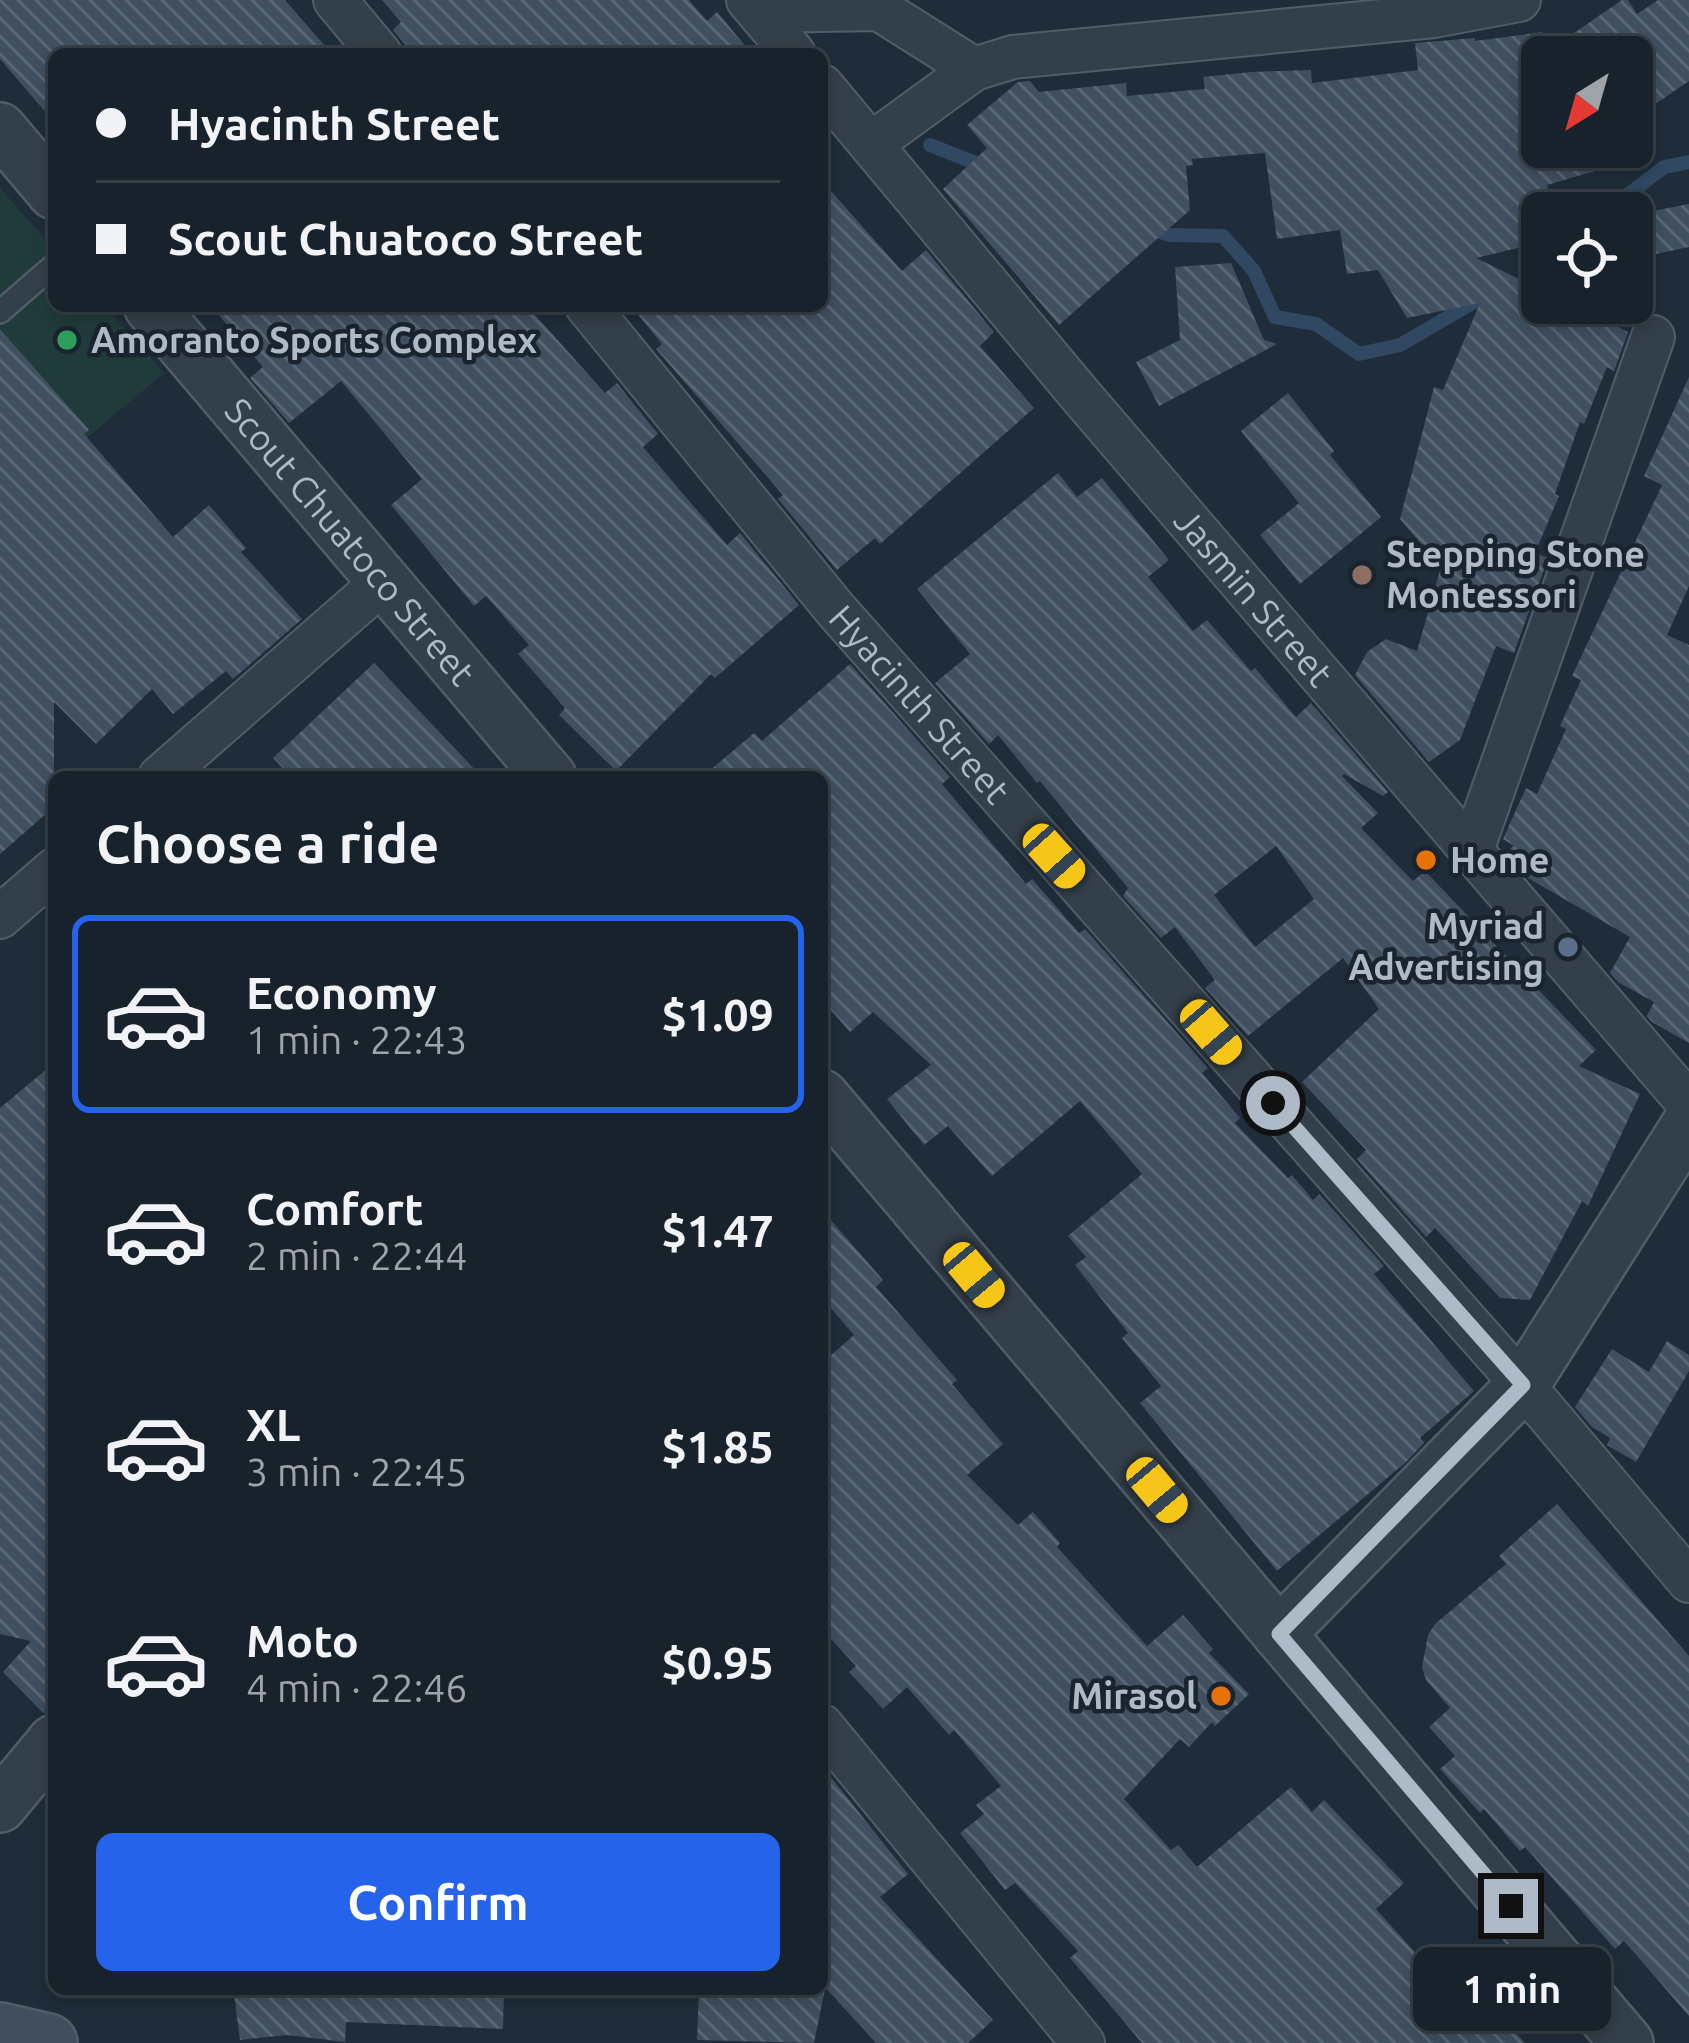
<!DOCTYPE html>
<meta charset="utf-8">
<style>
:root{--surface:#17222c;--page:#202a34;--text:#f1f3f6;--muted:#9ea4a9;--line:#363f48;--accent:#2563eb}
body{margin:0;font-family:Ubuntu,sans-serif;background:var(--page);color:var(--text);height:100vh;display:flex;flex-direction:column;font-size:45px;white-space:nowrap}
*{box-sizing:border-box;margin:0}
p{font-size:39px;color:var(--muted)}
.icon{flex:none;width:66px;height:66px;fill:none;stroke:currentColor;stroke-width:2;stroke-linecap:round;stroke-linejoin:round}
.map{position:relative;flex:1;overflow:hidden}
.details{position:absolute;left:48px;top:771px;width:780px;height:1224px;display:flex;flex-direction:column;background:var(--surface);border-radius:18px;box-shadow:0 6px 18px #0003,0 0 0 3px var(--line)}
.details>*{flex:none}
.top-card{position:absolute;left:48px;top:48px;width:780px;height:264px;border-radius:18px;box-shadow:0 6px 18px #0003,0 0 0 3px var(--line);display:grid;align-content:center;height:264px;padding:0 48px;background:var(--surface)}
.needle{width:78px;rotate:217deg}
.tools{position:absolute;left:1521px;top:36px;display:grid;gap:24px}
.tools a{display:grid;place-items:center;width:132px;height:132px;border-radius:18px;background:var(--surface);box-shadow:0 6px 18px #0003,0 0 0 3px var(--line);font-size:60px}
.end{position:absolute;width:54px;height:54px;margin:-27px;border:15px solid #aebac7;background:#111;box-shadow:0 0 0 6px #111}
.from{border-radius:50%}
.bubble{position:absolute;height:84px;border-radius:18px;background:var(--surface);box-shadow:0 6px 18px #0003,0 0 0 3px var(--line);font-size:39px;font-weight:700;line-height:84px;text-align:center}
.car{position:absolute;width:36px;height:72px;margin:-36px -18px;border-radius:15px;box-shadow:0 0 9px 3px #0007;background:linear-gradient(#f5c518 24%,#345 0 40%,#f5c518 0 76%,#345 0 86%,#f5c518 0)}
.top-card b{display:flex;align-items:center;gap:42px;height:114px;font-size:45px}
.top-card b+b{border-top:3px solid var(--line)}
.top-card i{width:30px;height:30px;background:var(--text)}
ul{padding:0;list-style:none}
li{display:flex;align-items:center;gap:36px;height:198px;margin:0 24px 18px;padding:0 24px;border:6px solid transparent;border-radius:18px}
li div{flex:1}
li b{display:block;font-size:45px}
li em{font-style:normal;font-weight:700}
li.active{border-color:var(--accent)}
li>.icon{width:108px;height:108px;stroke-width:1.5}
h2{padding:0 48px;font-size:54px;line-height:144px}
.action{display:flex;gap:24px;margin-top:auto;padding:24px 48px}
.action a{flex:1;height:138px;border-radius:18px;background:var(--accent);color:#fff;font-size:48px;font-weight:700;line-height:138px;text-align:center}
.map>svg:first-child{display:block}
.pitch{fill:#213b3b}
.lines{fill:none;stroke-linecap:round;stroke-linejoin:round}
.stream{stroke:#304861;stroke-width:14}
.building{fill:url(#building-back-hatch);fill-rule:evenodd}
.service-casing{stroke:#515d68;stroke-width:26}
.minor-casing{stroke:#515d68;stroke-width:46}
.tertiary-casing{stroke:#515d68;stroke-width:56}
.secondary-casing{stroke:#515d68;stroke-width:62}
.service{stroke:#333f4a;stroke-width:21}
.minor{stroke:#333f4a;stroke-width:42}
.tertiary{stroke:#333f4a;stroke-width:51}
.secondary{stroke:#414e5e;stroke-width:57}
.route{stroke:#aebac7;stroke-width:15}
.leisure-dot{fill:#2e9e5b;stroke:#19242f;stroke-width:4.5}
.education-dot{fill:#8d6e63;stroke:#19242f;stroke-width:4.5}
.food-dot{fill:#e8710a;stroke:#19242f;stroke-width:4.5}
.service-dot{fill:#5c6f8a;stroke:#19242f;stroke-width:4.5}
.labels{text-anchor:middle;stroke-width:9;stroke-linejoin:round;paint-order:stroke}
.poi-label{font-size:36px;font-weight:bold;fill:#aebac7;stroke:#19242f;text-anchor:start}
.street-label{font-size:36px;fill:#aebac7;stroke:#19242f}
</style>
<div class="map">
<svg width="1689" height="2043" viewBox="0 0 1689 2043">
<defs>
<pattern id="building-back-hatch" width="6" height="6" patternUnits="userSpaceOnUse" patternTransform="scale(3)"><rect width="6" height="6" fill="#405060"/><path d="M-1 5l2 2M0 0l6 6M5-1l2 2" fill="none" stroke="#596775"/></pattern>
</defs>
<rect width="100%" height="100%" fill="#1f2d3a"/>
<!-- pitch -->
<path class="pitch" d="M0,188L54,249V306H105L164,373L0,511Z"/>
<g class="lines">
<!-- stream -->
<path class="stream" d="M930,145L986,167
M1604,213L1664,167L1689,162
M1147,228L1170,235L1223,236L1254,271L1275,317L1316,324L1359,354L1400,345L1481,298
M1514,289L1537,282L1542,276"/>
</g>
<!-- building -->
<path class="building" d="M0,0H285L332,54H54V122L0,59Z
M382,0H689L707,21L717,12L752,54H413L393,30L401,22Z
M1622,0H1628L1637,14L1658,0H1689V81L1632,120V57H1542V147H1645L1646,156L1547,185L1554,213H1542V242L1476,258L1542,290V303H1615L1610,323L1628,332L1614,371L1607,367L1584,424L1580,422L1555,494L1559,496L1535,553L1548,558L1514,653L1496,646L1460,740L1429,762L1355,675L1367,652L1386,639L1417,651L1441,567L1400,519L1434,387L1443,390L1480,303L1407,318L1378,270L1347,274L1340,230L1277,239L1265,153L1192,159L1193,165L1186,166L1190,210L1059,325L943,189L987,148L967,125L1018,82L1030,81L1039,92L1126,83L1127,96L1205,89L1203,77L1251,72L1311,70L1312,83L1418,70L1415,43L1475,38V41L1542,32V55Z
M822,181L902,271L926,250L994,332L980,346L1034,408L880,544L875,538L837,570L778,499L783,495L656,349L662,344L631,306H822Z
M1689,204V247L1646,256L1637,214Z
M1231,263L1264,340L1277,344L1159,406L1136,362L1180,340L1175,267Z
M211,306H527L605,393L617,383L658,434L643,447L727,545L740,533L799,605L715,678L711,674L616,771L559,715L565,708L518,654L529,645L486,596L474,606L391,505L422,479L341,381L289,423L250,378L263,367Z
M0,329L89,430L84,434L173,537L209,505L246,548L241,552L302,619L233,679L226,671L173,714L152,689L96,744L54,702V807L0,854Z
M1689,377V586L1667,635L1689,645V1043L1652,1022L1647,1016L1654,1002L1618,982L1610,973L1630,937L1528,878L1506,852L1514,846L1503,839L1526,788L1537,794L1566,729L1560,726L1581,680L1572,676L1662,485L1644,476Z
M1288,393L1334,451L1330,455L1381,517L1300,584L1260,535L1299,503L1241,431Z
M1058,473L1077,497L1102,478L1169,560L1148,577L1193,631L1207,620L1251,671L1255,668L1296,717L1311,703L1388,792L1383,796L1344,774L1342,776L1378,813L1361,828L1413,881L1425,871L1596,1050L1579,1066L1640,1094L1588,1206L1582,1201L1530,1300L1500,1298L1435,1228L1426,1237L1357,1159L1366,1150L1302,1082L1379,1009L1343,958L1248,1036L1205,988L1215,980L1175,927L1161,938L1123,896L1128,888L1040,781L1037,783L998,735L989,744L935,683L970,654L917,589ZM1276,846L1314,899L1255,947L1214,895Z
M374,663L482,777H291L273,758Z
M850,664L950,777L942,784L1026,884L1032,879L1079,933L1085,929L1208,1068L1202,1073L1240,1118L1235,1123L1288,1178L1292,1175L1313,1200L1319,1194L1384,1266L1374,1274L1474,1391L1420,1438L1424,1443L1406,1462L1277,1571L1140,1403L1161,1386L1122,1338L1128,1333L1075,1265L1086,1257L1068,1236L1142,1174L1080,1101L992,1176L948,1126L924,1145L887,1099L931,1065L873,1012L850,1032L822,1000V777H702L754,733L762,741Z
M54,1063V1712L43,1713L3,1672L31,1641L0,1634V1108Z
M822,1210L883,1280L876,1287L957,1380L952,1384L1003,1444L967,1475L1018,1525L1033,1512L1060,1543L1057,1547L1147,1646L1183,1615L1213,1649L1209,1653L1249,1694L1215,1726L1212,1722L1189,1747L1180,1739L1124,1799L1171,1850L1178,1845L1197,1867L1291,1787L1312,1812L1324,1800L1404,1883L1376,1909L1450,1991L1466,1978L1525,2043H1142L1070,1958L1078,1951L1015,1883L1005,1890L960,1833L984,1814L976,1805L1001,1786L954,1730L949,1735L907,1687L883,1709L849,1672L856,1666L822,1629V1363L854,1335L822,1298Z
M1667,1341L1689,1355V1371L1636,1462L1607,1445L1610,1438L1592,1427L1575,1407L1612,1349L1649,1372Z
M1557,1504L1689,1656V2016L1624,1941L1615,1949L1525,1847L1520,1851L1484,1809L1480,1813L1440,1769L1455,1756L1429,1727L1450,1708L1426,1680L1422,1667L1428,1635L1435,1624L1506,1564L1499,1556Z
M822,1766L908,1874L880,1897L993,2020L968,2043H876L822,1984Z
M254,1989H504L503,2029L346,2022L345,2042L287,2035L240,2040L234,1995L254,1993Z
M699,1989H825L814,2043L697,2040Z"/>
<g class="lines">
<defs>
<path id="service" d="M0,312L54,265"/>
<g id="minor">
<path d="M335,0L380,54"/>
<path d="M748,0L794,54"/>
<path d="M758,11L879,9L974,69"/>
<path id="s1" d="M822,86L1081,396L1689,1104"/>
<path d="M871,144L974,69L1013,57L1434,16L1519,0"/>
<path id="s2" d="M587,306L836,610L1523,1385L1689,1581"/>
<path d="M160,777L384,581"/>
<path d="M1472,850L1653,337"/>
<path d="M0,917L54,870"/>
<path d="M822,1726L1083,2043"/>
</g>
<g id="tertiary">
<path d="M0,129L54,193"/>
<path id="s3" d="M150,306L550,777"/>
<path d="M822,1096L1627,2043"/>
<path d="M1279,1634L1523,1385L1689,1123"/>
<path d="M0,1806L54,1741"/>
</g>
<path id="secondary" d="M0,2032L48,2043"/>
</defs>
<!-- service casing -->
<use href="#service" class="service-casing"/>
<!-- minor casing -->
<use href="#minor" class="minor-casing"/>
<!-- tertiary casing -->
<use href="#tertiary" class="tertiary-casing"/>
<!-- secondary casing -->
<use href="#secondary" class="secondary-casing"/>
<!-- service -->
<use href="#service" class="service"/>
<!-- minor -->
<use href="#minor" class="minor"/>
<!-- tertiary -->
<use href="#tertiary" class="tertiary"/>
<!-- secondary -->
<use href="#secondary" class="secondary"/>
</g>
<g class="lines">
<!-- route -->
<path class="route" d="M1273,1103L1523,1385L1279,1634L1511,1906"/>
</g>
<!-- markers -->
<circle class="leisure-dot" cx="67" cy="340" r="12"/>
<circle class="education-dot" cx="1362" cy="575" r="12"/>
<g class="food-dot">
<circle cx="1426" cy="860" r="12"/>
<circle cx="1221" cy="1696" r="12"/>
</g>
<circle class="service-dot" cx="1568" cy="947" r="12"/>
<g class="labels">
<!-- poi labels -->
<g class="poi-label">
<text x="91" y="353">Amoranto Sports Complex</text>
<text x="1386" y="567">Stepping Stone<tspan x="1386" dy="41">Montessori</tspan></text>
<text x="1450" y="873">Home</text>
<text x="1544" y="939" text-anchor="end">Myriad<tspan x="1544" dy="41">Advertising</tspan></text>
<text x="1197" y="1709" text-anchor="end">Mirasol</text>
</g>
<!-- street labels -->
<g class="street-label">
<text dy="13" stroke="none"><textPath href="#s3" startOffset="309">Scout Chuatoco Street</textPath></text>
<text dy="13" stroke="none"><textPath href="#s1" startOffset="669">Jasmin Street</textPath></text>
<text dy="13" stroke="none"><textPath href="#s2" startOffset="519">Hyacinth Street</textPath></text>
</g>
</g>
</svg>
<div class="tools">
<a><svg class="needle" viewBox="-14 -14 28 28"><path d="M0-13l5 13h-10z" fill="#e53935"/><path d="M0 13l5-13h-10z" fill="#9ea4a9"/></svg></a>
<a><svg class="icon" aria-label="locate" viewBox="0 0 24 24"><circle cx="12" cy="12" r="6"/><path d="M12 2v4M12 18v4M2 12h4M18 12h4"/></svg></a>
</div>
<i class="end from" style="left:1273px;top:1103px"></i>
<i class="end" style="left:1511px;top:1906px"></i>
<div class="bubble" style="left:1413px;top:1947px;width:198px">1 min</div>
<i class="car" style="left:1054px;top:856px;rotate:138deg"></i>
<i class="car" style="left:1211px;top:1032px;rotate:139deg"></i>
<i class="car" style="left:974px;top:1275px;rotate:140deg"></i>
<i class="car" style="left:1157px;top:1490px;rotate:140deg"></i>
<div class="top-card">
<b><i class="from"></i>Hyacinth Street</b>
<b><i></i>Scout Chuatoco Street</b>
</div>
<section class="details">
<h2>Choose a ride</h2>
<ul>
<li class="active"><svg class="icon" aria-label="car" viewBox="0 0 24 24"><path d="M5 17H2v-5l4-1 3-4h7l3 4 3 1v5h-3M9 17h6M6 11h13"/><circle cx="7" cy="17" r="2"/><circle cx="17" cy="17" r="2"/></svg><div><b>Economy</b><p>1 min · 22:43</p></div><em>$1.09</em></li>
<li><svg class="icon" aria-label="car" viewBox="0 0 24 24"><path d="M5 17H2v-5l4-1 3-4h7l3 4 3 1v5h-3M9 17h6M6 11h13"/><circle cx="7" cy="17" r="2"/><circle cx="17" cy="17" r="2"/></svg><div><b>Comfort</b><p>2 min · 22:44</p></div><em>$1.47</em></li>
<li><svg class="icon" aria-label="car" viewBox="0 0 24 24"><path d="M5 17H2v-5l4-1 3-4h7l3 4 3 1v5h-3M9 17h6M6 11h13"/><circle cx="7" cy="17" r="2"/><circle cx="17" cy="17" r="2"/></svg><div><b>XL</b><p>3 min · 22:45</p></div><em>$1.85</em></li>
<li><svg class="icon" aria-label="car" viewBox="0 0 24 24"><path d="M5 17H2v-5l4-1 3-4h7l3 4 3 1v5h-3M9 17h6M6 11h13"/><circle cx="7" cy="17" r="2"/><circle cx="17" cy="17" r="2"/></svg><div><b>Moto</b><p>4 min · 22:46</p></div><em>$0.95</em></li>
</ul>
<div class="action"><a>Confirm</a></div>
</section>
</div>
